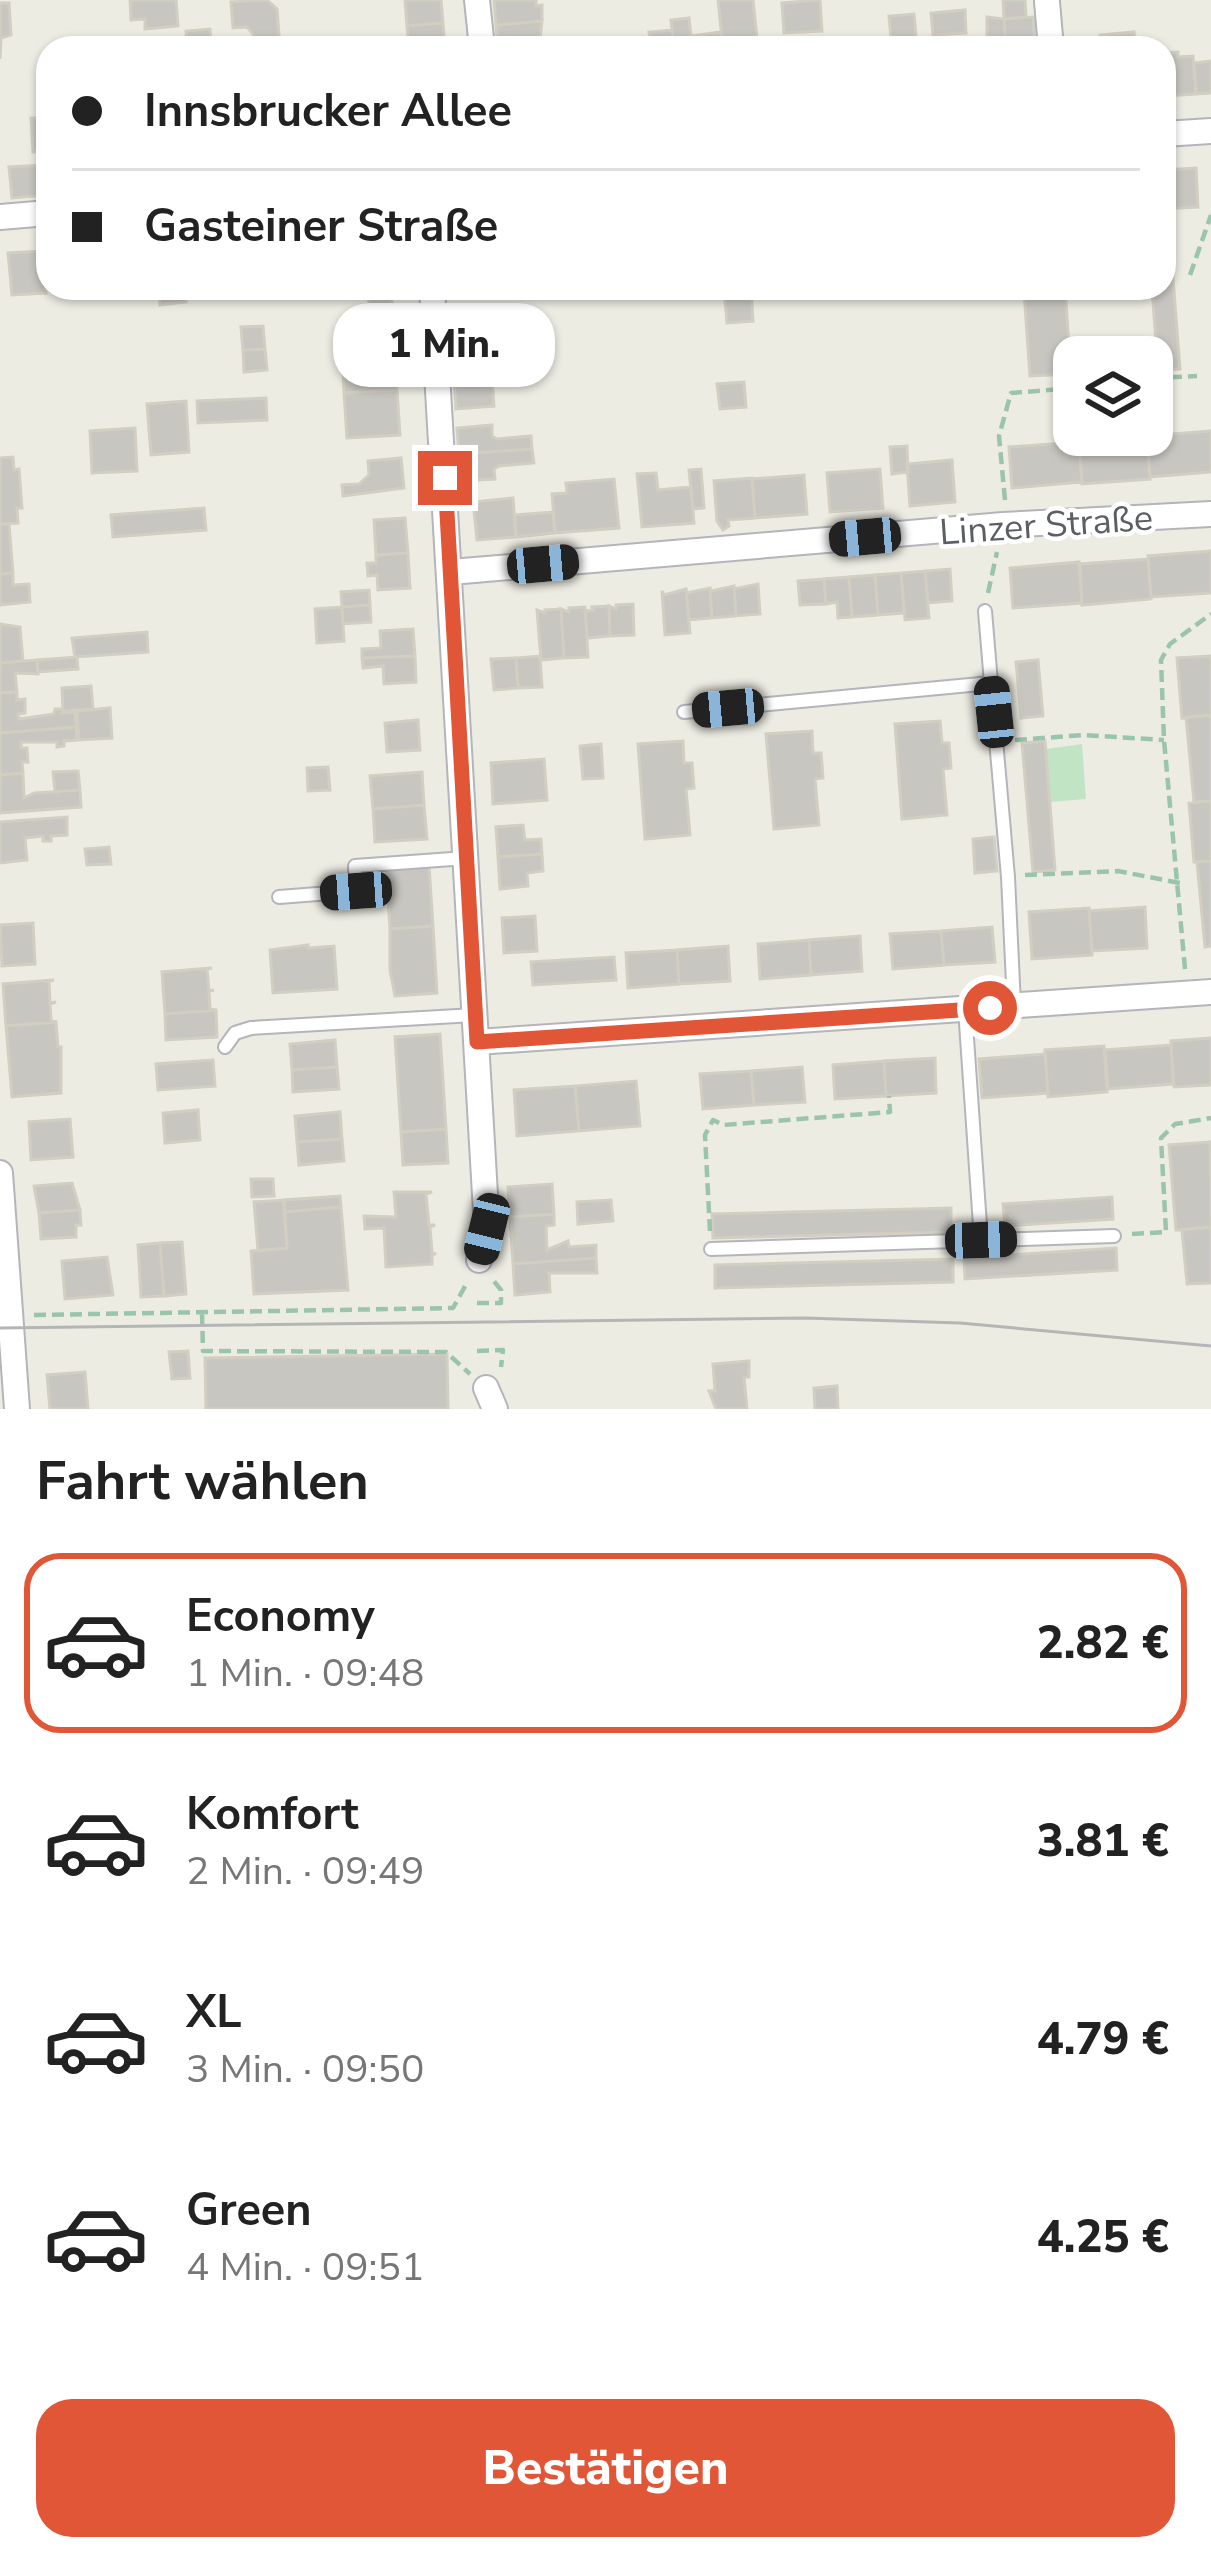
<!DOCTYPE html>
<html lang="de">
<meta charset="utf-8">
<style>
:root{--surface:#fff;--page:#f2f2f2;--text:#222;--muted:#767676;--line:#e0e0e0;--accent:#e15636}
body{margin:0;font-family:"Nunito Sans",sans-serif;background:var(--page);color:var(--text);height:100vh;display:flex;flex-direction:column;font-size:45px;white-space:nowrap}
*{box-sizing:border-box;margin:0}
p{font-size:39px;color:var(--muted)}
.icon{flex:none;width:66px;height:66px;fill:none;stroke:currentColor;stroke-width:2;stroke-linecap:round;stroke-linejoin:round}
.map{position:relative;height:1409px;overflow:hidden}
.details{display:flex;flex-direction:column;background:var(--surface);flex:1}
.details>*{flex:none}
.banner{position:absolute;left:36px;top:36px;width:1140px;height:264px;border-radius:36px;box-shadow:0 3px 9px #0004;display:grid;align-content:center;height:264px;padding:0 36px;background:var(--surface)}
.controls{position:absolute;left:1053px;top:336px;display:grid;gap:24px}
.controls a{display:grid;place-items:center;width:120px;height:120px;border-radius:24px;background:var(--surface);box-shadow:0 3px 9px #0004;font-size:60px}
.end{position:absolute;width:54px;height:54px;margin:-27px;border:15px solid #e15636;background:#fff;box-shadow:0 0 0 6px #fff}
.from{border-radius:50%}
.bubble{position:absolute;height:84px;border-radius:36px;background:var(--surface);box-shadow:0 3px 9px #0004;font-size:39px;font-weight:800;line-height:84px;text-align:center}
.car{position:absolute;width:36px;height:72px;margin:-36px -18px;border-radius:15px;box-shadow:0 0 9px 3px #0007;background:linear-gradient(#222 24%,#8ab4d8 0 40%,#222 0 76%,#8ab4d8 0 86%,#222 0)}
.banner b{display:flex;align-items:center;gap:42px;height:114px;font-size:45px}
.banner b+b{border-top:3px solid var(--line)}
.banner i{width:30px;height:30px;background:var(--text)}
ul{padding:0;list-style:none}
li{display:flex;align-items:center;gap:36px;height:180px;margin:0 24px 18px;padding:0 12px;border:6px solid transparent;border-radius:36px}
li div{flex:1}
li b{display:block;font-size:45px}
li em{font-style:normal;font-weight:800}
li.current{border-color:var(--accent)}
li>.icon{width:108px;height:108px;stroke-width:1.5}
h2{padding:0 36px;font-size:54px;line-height:144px}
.cta{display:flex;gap:24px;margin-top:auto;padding:24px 36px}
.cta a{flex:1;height:138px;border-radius:36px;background:var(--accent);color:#fff;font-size:48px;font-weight:800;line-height:138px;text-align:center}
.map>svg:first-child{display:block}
.green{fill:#c1e4c5}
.building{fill:#c8c6c0;stroke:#d2cec2;stroke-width:3}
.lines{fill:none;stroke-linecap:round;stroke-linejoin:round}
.lane-casing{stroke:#b4b5ba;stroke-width:16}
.street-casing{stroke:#b4b5ba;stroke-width:28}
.path{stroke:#9ac4ab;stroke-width:4.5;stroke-dasharray:12 6;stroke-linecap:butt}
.lane{stroke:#fff;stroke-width:12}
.street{stroke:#fff;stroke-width:24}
.tram{stroke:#b4b5b5;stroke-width:3}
.route{stroke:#e15636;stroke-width:15}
.labels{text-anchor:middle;stroke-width:9;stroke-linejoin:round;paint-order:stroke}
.street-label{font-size:36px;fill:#5b5e63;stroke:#fff}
</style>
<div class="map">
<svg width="1211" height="1409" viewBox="0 0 1211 1409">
<rect width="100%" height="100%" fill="#edece3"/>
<!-- green -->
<path class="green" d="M1082,744L1086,799L1050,802L1046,749Z"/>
<!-- building -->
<path class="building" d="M130,0H176L178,26L145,29V19L131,20Z
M267,0L277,9L280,48H254L253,34L247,27L233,28L231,2Z
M405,0H441L443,23L407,26Z
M494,0H536V6L542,5V21L496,25Z
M718,0H753L758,48H723Z
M820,0L822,31L784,33L782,3Z
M1003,0H1025L1026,17L1004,19Z
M0,3H9L11,35L1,38L0,59Z
M965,10L966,33L933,35L931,13Z
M914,14L916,36L906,48H892L889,16Z
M987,17L1004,19L1006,43L987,44Z
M1033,17L1035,46L1006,48L1004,19Z
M689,18L691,36L721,32L723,48H674L671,20Z
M542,21L539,48H498L496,25Z
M443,23L445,48H409L407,26Z
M210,29L211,47L187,48L186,31Z
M672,30L674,48H651L649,32Z
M1134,32L1135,48H1101L1100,35Z
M1178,52V57L1193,56L1196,94L1164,96V53Z
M1211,61V93L1196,94L1194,63Z
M31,118H41L44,151L33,152Z
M45,165L48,195L12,198L9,167Z
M1196,168L1198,207L1164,209V170Z
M43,251L46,293L12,295L8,253Z
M1173,278L1180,369L1158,370L1152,288H1164V279Z
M159,288H185L186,302L160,305Z
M368,288H391L393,315L370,317Z
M724,288H751L753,321L727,323Z
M1065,288L1071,374L1030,376L1024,291Z
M488,314L490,344L452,347L450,317Z
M379,316L381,341L356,343L355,318Z
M263,326L265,349L243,350L241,327Z
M488,344L490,376L454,379L452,347Z
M265,349L267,370L244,372L243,350Z
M394,350L397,390L344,393L342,354Z
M492,376L494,406L456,409L454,379Z
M744,382L746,407L720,409L717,384Z
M397,390L400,435L347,438L344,393Z
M266,398L267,420L198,423L197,401Z
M186,401L189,452L151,455L147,404Z
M492,425V436L497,439L531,436L532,449L459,454L457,428Z
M135,428L137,471L92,473L90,431Z
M1211,431V472L1150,477L1147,436Z
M1147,438L1150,479L1082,484L1079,443Z
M1079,442L1082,482L1012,488L1009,447Z
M907,446L908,472L892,474L890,447Z
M532,449L534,463L499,466L494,469L495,479L460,481L459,454Z
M13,457L14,470L19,469L22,508H17L18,523L0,524V458Z
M401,458L404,488L343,496L342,485L359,484L369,475L368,461Z
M952,460L955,502L910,506L907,464Z
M701,469L704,508L693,509L689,470Z
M880,469L883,508L830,512L827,473Z
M656,473L658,490L691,487L694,523L642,527L637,474Z
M804,475L807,514L755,518L752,479Z
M752,478L755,518L728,520L729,526L723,530L717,521L714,481Z
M614,479L619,528L555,533L552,494L567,493L566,483Z
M513,498L516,537L477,540L473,502Z
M204,508L206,530L113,537L111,515Z
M553,512L555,533L516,537L515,515Z
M405,518L408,553L376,555L374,520Z
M0,524H9L13,573L0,574Z
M1211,551V593L1151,597L1148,556Z
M408,553L410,588L378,590L377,575L368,576L367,563H376V555Z
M1148,559L1151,599L1082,605L1080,564Z
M1079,562L1082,603L1013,608L1010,568Z
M950,569L952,601L928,603L925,571Z
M925,571L929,618L905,620L901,573Z
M13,573V585L29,584L30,602L0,605V574Z
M901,573L904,613L878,615L875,575Z
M875,575L878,615L852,617L849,577Z
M849,577L852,617L838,618L837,602L826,604L824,579Z
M824,579L826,604L800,605L798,581Z
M758,584L760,614L736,616L734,586V589Z
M734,586L736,616L712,618L710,588L711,591Z
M710,588L712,618L689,620L686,589L687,593Z
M686,589L690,633L665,635L662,591L664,595Z
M369,590L370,605L342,607L341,592Z
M633,604L634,635L610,636L609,606L616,609V605Z
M370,605L371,622L343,624L342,607Z
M609,606L610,636L587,638L585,607V611L593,610L592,607Z
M342,607L344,641L317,643L315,609Z
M585,607L588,657L564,658L561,609L569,612V608Z
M561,609L564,658L541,660L537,610L545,613V610Z
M0,624L20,627L23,661L0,663Z
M413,629L415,656L362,658V649L381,648L380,631Z
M147,632L148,652L75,657L72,638Z
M415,656L416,682L384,684L383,666L363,668L362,658Z
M540,656L542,687L518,688L516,658Z
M1211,656V715L1182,718L1177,658Z
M77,657L78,669L38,672L37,660Z
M516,658L518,688L494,690L491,659Z
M37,660L38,674L15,673L17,692L0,693V663Z
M1038,660L1043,716L1021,718L1016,662Z
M91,686L93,709L63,711L62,688Z
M17,692V700L25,699V713L18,714L19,719L54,714L55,709H62V713L75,712L76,727L0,733V693Z
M110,708L112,738L79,740L77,711Z
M1211,715V801L1194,802L1186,717Z
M418,720L420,750L387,752L385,723Z
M940,721L942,743H949L951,768L943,769L947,815L902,819L895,724Z
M76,727L77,740L64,741V746L57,747V742H21V748H27L28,762H22L23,773L0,775V733Z
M812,731L813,753H821L823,778L815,779L819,825L774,829L766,734Z
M683,741L684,763H692L694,788L686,789L690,835L645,839L638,744Z
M1045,741L1055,870L1033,872L1022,743Z
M601,744L603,778L583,779L580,746Z
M544,759L547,800L493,804L491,763Z
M328,767L330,790L308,791L307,768Z
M78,771L80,790L55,792L53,772Z
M422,772L424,805L373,809L370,776Z
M23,773L24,798L34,793L80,790L81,807L0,813V775Z
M1211,801V861L1194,862L1189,803Z
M424,805L427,839L375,842L373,809Z
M67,817V835L51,836V841H43V836L25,838L27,860L0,863V822Z
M523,825L525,840L541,839L542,854L498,857L496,827Z
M994,837L997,871L975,873L973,839Z
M109,847L111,864L87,865L85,849Z
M542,854L543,871L527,873L528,886L500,889L498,857Z
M1211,861V946L1205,947L1197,862Z
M429,866L433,926L390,929L386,869Z
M1145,907L1147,948L1092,951L1089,911Z
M1089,908L1092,955L1032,959L1029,912Z
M535,916L537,951L504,953L502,918Z
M33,923L35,964L2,966L0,925Z
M433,926L437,993L395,996L390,970V929Z
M992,927L995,962L944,965L941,931Z
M941,931L944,965L893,969L890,934Z
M860,936L862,971L811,975L809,940Z
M809,940L811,975L760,979L758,944Z
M308,945V948L334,946L337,989L273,993L270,950Z
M728,946L730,981L679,984L677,950Z
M677,950L679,984L628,988L626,953Z
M614,957L616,980L533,985L531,962Z
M212,968L207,969L209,991L214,990L209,991L210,1009L216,1010L165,1014L162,972Z
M54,980L49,981L50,1003L56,1002L50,1004L51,1021L57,1022L6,1026L3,984Z
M216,1010L217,1037L166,1040L165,1014Z
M56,1022L58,1047H61V1093L12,1097L6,1026Z
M440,1034L446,1129L401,1132L395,1037Z
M1211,1038V1085L1174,1087L1171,1041Z
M335,1040L337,1067L292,1070L290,1044Z
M1171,1045L1173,1084L1108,1089L1105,1050Z
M1104,1046L1107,1092L1048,1097L1045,1050Z
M1045,1054L1048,1093L982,1098L979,1059Z
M935,1058L936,1093L886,1096L884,1061Z
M213,1060L215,1086L158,1090L156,1064Z
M884,1061L886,1096L835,1099L833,1065Z
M337,1067L339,1089L293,1092L292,1070Z
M802,1067L805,1102L754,1105L751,1071Z
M751,1071L754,1105L703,1109L700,1074Z
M636,1081L640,1126L579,1131L575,1086Z
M575,1086L579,1131L517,1136L514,1090Z
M198,1110L200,1140L165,1143L163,1113Z
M340,1112L342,1139L297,1142L295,1116Z
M70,1119L73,1157L31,1160L29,1122Z
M446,1129L448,1163L403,1165L401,1132Z
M342,1139L344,1161L299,1165L297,1142Z
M1210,1142L1211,1227L1176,1230L1169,1145Z
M251,1179H273L274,1196L252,1197Z
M72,1183L80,1210L39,1213L34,1186Z
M552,1184L554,1214L510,1217L508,1187Z
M394,1192H432L426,1194L429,1225H435L430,1227L432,1252L436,1254H432V1264L386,1267L384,1228L365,1229L364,1216L396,1217Z
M340,1196L341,1207L284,1212V1200Z
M1112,1197L1113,1219L1005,1226L1003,1204Z
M284,1200L287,1248L258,1251L254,1202Z
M611,1200L613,1221L578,1224L577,1202Z
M341,1207L348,1290L254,1294L251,1251L287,1248L284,1212Z
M951,1208V1232L713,1238L712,1214Z
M80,1210L81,1225H76V1237L41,1239L39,1213Z
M554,1214V1225L546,1226L547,1250L568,1241L569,1247L596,1245V1258L513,1264L510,1217Z
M1211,1227V1283L1187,1284L1182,1230Z
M182,1242L186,1294L164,1296L160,1243Z
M160,1243L164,1296L141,1297L138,1245Z
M1116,1248L1117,1270L965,1279L964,1258Z
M107,1257L113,1295L65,1299L62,1261Z
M596,1258L597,1273H549L550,1292L515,1295L513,1264Z
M953,1259V1282L715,1288V1265Z
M188,1351L190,1378L172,1379L169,1352Z
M447,1354L448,1409H206L205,1358Z
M749,1361V1377H744L747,1409H716L709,1391H715L713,1364Z
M85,1372L88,1409H50L47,1375Z
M837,1386L838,1409H815L814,1388Z"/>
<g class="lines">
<defs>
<path id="lane" d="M991,683L1008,877L1014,1005
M684,712L991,683L985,611
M279,897L356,891L355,866L466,858
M965,1009L981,1240
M225,1047L235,1033L251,1028L474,1015
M711,1249L1114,1236"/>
<path id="street" d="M477,0L482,48
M1047,2L1051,48
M1164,134L1211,131
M0,217L48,213
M432,288L487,1229L479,1260
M451,572L1003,525L1211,514
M477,1042L1211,992
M0,1173L17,1409
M486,1388L495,1409"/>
</defs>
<!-- lane casing -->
<use href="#lane" class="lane-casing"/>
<!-- street casing -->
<use href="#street" class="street-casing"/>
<!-- path -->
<path class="path" d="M1190,275L1211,215
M1152,378L1197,376
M1005,500L999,436L1011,393L1074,388
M988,593L997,552
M1015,740L1084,735L1164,740
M1025,875L1118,871L1180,883
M1185,969L1164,740L1161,660L1170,644L1211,614
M710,1231L705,1135L713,1120L723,1125L890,1112L889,1096
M1132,1234L1166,1232L1161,1138L1175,1124L1211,1118
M477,1303H501V1290L493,1280
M202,1313L203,1351L446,1352L470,1374
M34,1315L453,1308L468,1281
M477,1351L503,1350L501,1367"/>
<!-- lane -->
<use href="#lane" class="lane"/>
<!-- street -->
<use href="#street" class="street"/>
<!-- tram -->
<path class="tram" d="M0,1328L805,1318L960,1323L1211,1346"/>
</g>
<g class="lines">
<!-- route -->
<path class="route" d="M445,478L477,1042L990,1008"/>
</g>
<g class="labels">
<!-- street labels -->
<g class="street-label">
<text transform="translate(1046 524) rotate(-4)" y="13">Linzer Straße</text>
</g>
</g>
</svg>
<div class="controls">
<a><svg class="icon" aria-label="layers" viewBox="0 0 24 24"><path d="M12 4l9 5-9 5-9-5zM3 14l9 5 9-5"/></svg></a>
</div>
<i class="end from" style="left:990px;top:1008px"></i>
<i class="end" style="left:445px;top:478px"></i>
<div class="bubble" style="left:333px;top:303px;width:222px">1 Min.</div>
<i class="car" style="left:865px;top:537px;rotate:265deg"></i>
<i class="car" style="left:543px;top:564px;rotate:85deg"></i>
<i class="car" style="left:728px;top:708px;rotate:265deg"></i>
<i class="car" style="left:994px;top:712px;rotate:354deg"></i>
<i class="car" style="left:356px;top:891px;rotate:266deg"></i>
<i class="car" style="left:487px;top:1229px;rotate:194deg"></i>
<i class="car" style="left:981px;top:1240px;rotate:88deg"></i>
<div class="banner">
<b><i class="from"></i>Innsbrucker Allee</b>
<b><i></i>Gasteiner Straße</b>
</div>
</div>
<section class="details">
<h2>Fahrt wählen</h2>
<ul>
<li class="current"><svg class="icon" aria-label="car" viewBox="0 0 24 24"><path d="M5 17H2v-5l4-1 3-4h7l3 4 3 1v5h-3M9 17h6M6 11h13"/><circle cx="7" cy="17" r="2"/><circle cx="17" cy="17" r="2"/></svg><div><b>Economy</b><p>1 Min. · 09:48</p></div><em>2.82 €</em></li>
<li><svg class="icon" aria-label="car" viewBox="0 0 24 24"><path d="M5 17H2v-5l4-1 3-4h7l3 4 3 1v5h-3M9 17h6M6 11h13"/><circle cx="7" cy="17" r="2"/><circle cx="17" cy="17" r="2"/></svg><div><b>Komfort</b><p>2 Min. · 09:49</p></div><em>3.81 €</em></li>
<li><svg class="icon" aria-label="car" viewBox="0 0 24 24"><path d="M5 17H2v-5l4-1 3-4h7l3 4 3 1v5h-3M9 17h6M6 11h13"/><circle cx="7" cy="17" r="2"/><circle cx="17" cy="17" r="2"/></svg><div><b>XL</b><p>3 Min. · 09:50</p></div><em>4.79 €</em></li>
<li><svg class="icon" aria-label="car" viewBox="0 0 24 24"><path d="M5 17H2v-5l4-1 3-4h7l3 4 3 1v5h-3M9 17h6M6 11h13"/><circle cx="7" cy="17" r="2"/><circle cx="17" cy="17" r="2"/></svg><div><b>Green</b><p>4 Min. · 09:51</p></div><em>4.25 €</em></li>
</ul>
<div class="cta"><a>Bestätigen</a></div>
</section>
